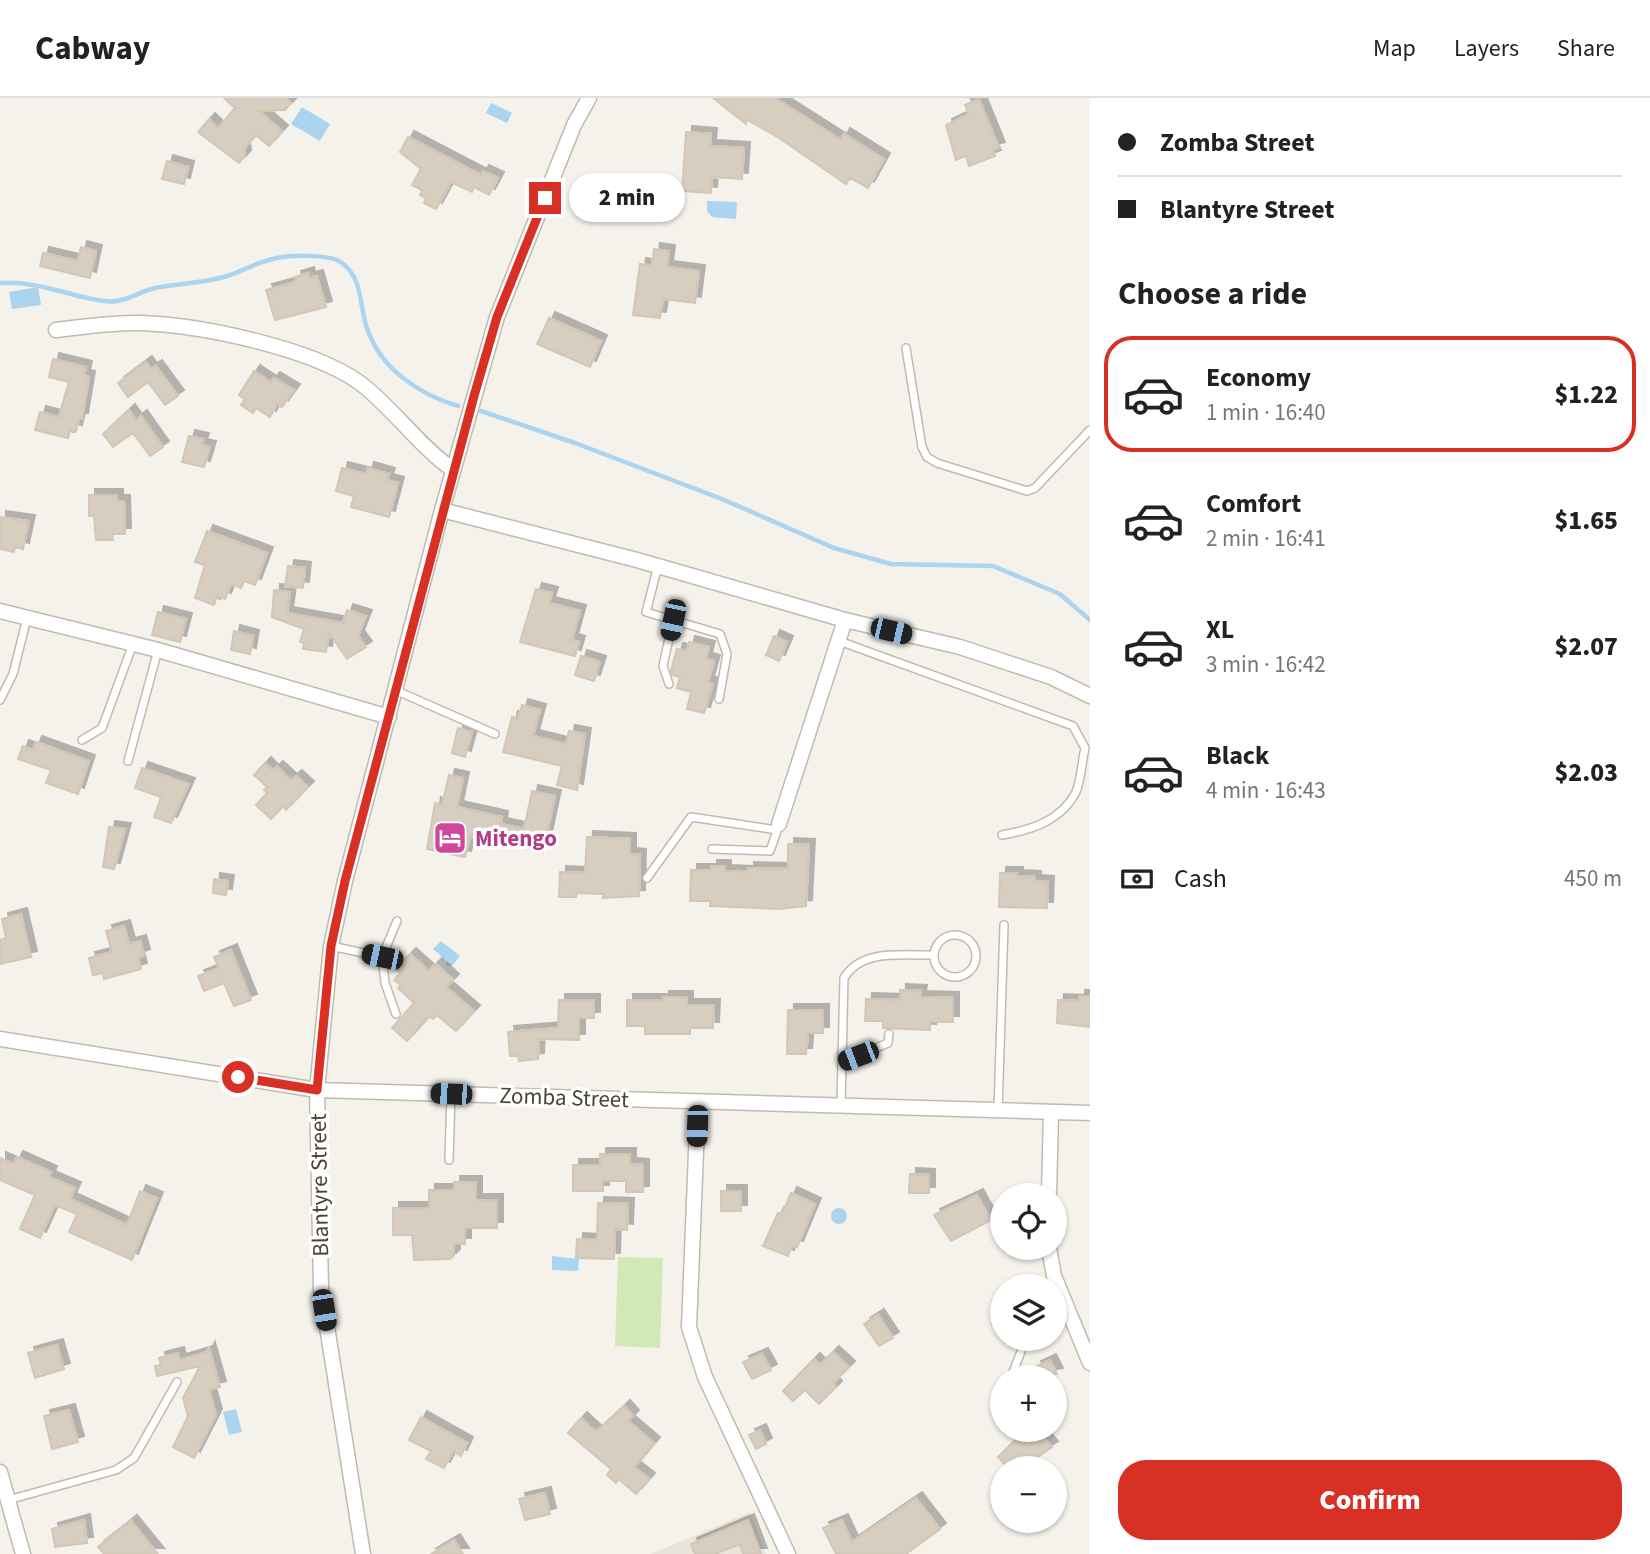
<!DOCTYPE html>
<meta charset="utf-8">
<style>
:root{--surface:#fff;--page:#f2f2f2;--text:#222;--muted:#767676;--line:#e0e0e0;--accent:#d93025}
body{margin:0;font-family:"Source Sans 3",sans-serif;background:var(--page);color:var(--text);height:100vh;display:flex;flex-direction:column;font-size:26px;white-space:nowrap}
*{box-sizing:border-box;margin:0}
p{font-size:23px;color:var(--muted)}
.icon{flex:none;width:38px;height:38px;fill:none;stroke:currentColor;stroke-width:2;stroke-linecap:round;stroke-linejoin:round}
.map{position:relative;flex:1;overflow:hidden}
.panel{display:flex;flex-direction:column;background:var(--surface);width:560px}
.panel>*{flex:none}
.top-card{display:grid;align-content:center;height:154px;padding:0 28px;background:var(--surface)}
.fabs{position:absolute;left:990px;top:1085px;display:grid;gap:14px}
.fabs a{display:grid;place-items:center;width:77px;height:77px;border-radius:50%;background:var(--surface);box-shadow:0 2px 5px #0004;font-size:35px}
.end{position:absolute;width:32px;height:32px;margin:-16px;border:9px solid #d93025;background:#fff;box-shadow:0 0 0 4px #fff}
.from{border-radius:50%}
.bubble{position:absolute;height:49px;border-radius:24px;background:var(--surface);box-shadow:0 2px 5px #0004;font-size:23px;font-weight:800;line-height:49px;text-align:center}
.car{position:absolute;width:21px;height:42px;margin:-21px -10px;border-radius:9px;box-shadow:0 0 5px 2px #0007;background:linear-gradient(#222 24%,#8ab4d8 0 40%,#222 0 76%,#8ab4d8 0 86%,#222 0)}
.top-card b{display:flex;align-items:center;gap:24px;height:66px;font-size:26px}
.top-card b+b{border-top:2px solid var(--line)}
.top-card i{width:18px;height:18px;background:var(--text)}
ul{padding:0;list-style:none}
li{display:flex;align-items:center;gap:21px;height:116px;margin:0 14px 10px;padding:0 14px;border:4px solid transparent;border-radius:28px}
li div{flex:1}
li b{display:block;font-size:26px}
li em{font-style:normal;font-weight:800}
li.current{border-color:var(--accent)}
li>.icon{width:63px;height:63px;stroke-width:1.5}
h2{padding:0 28px;font-size:32px;line-height:84px}
.pay{display:flex;align-items:center;gap:18px;height:77px;padding:0 28px;font-size:26px}
.pay p{margin-inline-start:auto}
.primary-button{display:flex;gap:14px;margin-top:auto;padding:14px 28px}
.primary-button a{flex:1;height:80px;border-radius:28px;background:var(--accent);color:#fff;font-size:28px;font-weight:800;line-height:80px;text-align:center}
header{display:flex;align-items:center;gap:42px;box-sizing:border-box;height:98px;padding:0 35px;background:var(--surface);border-bottom:2px solid var(--line)}
header strong{font-size:33px}
nav{display:flex;gap:38px;margin-inline-start:auto;font-size:24px}
main{display:flex;flex:1;min-height:0}
.map>svg:first-child{display:block}
.residential{fill:#e9e4da}
.green{fill:#d2e8b6}
.water{fill:#aad4ef}
.lines{fill:none;stroke-linecap:round;stroke-linejoin:round}
.stream{stroke:#aad4ef;stroke-width:4.5}
.building{fill:#d7cec1;stroke:#d2c6b4;stroke-width:2;filter:url(#shadow)}
.lane-casing{stroke:#c1baae;stroke-width:10}
.street-casing{stroke:#c1baae;stroke-width:17}
.lane{stroke:#fff;stroke-width:7}
.street{stroke:#fff;stroke-width:14}
.route{stroke:#d93025;stroke-width:9}
.labels{text-anchor:middle;stroke-width:7;stroke-linejoin:round;paint-order:stroke}
.hotel-label{font-size:23px;font-weight:bold;fill:#b23c85;stroke:#fff;text-anchor:start}
.street-label{font-size:23px;fill:#4a4339;stroke:#fff}
</style>
<header>
<strong>Cabway</strong>
<nav><a>Map</a><a>Layers</a><a>Share</a></nav>
</header>
<main>
<div class="map">
<svg width="1090" height="1456" viewBox="0 0 1090 1456">
<defs>
<filter id="shadow"><feDropShadow dx="6" dy="-6" stdDeviation="0" flood-color="#0004"/></filter>
</defs>
<rect width="100%" height="100%" fill="#f5f2ec"/>
<!-- residential -->
<path class="residential" d="M750,1414L766,1456H651Z"/>
<!-- green -->
<path class="green" d="M618,1159L663,1160L660,1250L615,1248Z"/>
<!-- water -->
<path class="water" d="M491,5L512,15L507,25L486,15Z
M302,9L330,26L320,43L291,26Z
M707,103L737,104L736,121L712,119L707,113Z
M38,189L41,207L12,211L9,194Z
M441,843L460,858L452,868L446,867L447,863L433,851Z
M831 1118a8 8 0 1 1 16 0a8 8 0 1 1-16 0Z
M552,1158L579,1161L578,1173L552,1172Z
M236,1311L242,1334L229,1337L223,1314Z"/>
<g class="lines">
<!-- stream -->
<path class="stream" d="M0,185C42,183 66,198 104,203C124,206 137,194 155,190C178,186 201,185 224,179C239,175 253,166 269,162C284,157 329,155 342,165C363,181 359,205 366,227C379,270 418,296 458,308
M481,313L575,345L722,401L834,450L891,466L993,468L1060,496L1090,522"/>
</g>
<!-- building -->
<path class="building" d="M224,0H285L291,5L285,12L259,13L282,33L269,48L256,37L244,50L245,58L239,65L198,34L209,21L218,30L235,10Z
M713,0H775L841,42L844,36L884,61L868,90L850,80L846,86L779,40L746,21V26Z
M979,1L999,50L992,52L995,58L969,68L966,58L956,62L946,27L969,16L965,7Z
M686,34L711,36L710,48L744,50L742,81L712,79L711,95L682,93Z
M408,39L481,77L483,73L498,80L489,97L474,89L472,94L451,84L436,111L424,105L426,100L420,97L422,92L412,87L421,71L400,54Z
M167,63L188,69L184,86L162,81Z
M81,149L96,153L90,180L40,168L43,155L78,163Z
M654,151L669,153L667,169L699,173L695,205L663,201L660,220L633,217L640,166L652,168Z
M308,175L309,180L317,178L326,209L275,222L266,192L296,184L295,179Z
M549,220L601,243L590,269L537,246Z
M53,261L86,269L84,278L89,279L82,321H79L76,333L70,332L68,340L35,332L40,314L59,319L65,297L69,284L49,279Z
M146,264L151,271L156,268L178,298L165,307L148,284L128,299L118,285Z
M254,273L271,284L274,280L294,292L282,309L277,306L270,319L256,310L253,315L241,307L245,301L239,297Z
M129,312L136,322L141,318L163,349L150,358L133,335L113,349L103,336Z
M189,338L203,341L201,347L210,349L204,369L182,364Z
M342,370L366,376L368,370L389,376L387,382L398,385L389,419L351,409L354,398L336,393Z
M89,397H117V403H124L125,436H112L113,442H96L94,418H89Z
M0,419L29,423L23,451L15,449L14,454L0,451Z
M207,433L267,455L255,487L244,483L241,490L231,486L225,501L217,498L214,507L195,500L205,467L195,464Z
M288,468L305,470L303,490L285,488Z
M536,491L552,495L549,505L580,513L572,542L579,544L575,558L520,544Z
M274,492L290,494L287,515L343,525L347,512L366,518L358,538L366,549L347,561L329,535L326,554L303,551L304,545L300,544L304,531L272,519Z
M158,514L186,521L180,544L152,537Z
M234,533L253,538L250,556L231,552Z
M774,538L787,544L779,563L766,557Z
M689,544L709,549L706,561L714,563L708,584L713,586L704,615L687,611L691,594L677,590L680,579L672,577L671,572L677,551L687,553Z
M581,558L600,564L594,583L575,577Z
M522,607L540,612L533,638L566,646L569,633L585,636L577,692L557,687L562,668L503,654L512,619L518,621Z
M458,630L472,634L465,659L452,655Z
M36,644L89,663L78,696L46,685L51,672L18,661L23,648L33,652Z
M265,665L273,673L277,669L291,682L296,678L308,689L286,712L283,708L271,721L256,707L267,695L264,692L267,689L254,677Z
M142,670L189,686L171,725L154,719L161,699L135,690Z
M449,677L463,680L457,709L502,719L501,726L524,731L532,693L555,698L543,754L470,739L465,759L427,751L435,705L442,707Z
M109,729L125,731L114,771L103,769Z
M587,739L630,741V756L640,757L639,798L603,800V796L576,795V799H559L560,774L585,775Z
M788,746L809,747L806,808L779,811L710,808V803H690L691,772H711V768H725V773L748,774V770L788,771Z
M1000,775H1017V778L1035,779V783L1048,784L1047,810L999,809Z
M214,781L228,783L226,797L213,795Z
M21,816L31,859L0,866V842L6,840L2,821Z
M124,828L129,846L140,843L144,857L138,859L141,871L104,881L103,875L93,877L89,860L112,854L106,833Z
M231,852L251,902L234,908L224,885L204,893L198,878L219,870L214,859Z
M410,856L429,873L436,866L453,882L446,889L474,913L456,933L437,917L433,921L429,918L407,943L392,930L414,905L398,890L401,887L394,882L400,875L396,871Z
M900,892L921,893L920,899L953,900V924H930V932L883,930V923H865L866,901L900,902Z
M1079,898H1090V929L1057,925L1058,902L1079,903Z
M663,899H687V907H714L713,930H690V936H645V928H627V902H663Z
M559,902H594V920H579V942L539,941L538,961L519,963L518,958H510L508,934L558,930Z
M788,912H823V935H808L806,956H787Z
M600,1056H630V1066L643,1067V1094H626V1083H603V1093H573V1067H600Z
M17,1059L51,1074L49,1079L75,1090L70,1101L127,1127L140,1093L157,1100L132,1162L69,1134L77,1116L55,1107L40,1140L20,1131L35,1097L0,1082V1060L14,1066Z
M910,1076L929,1077V1095H909Z
M454,1084H476V1102H497V1130H465V1146H454V1157L450,1161L414,1162L412,1137H393V1110H429V1092H454Z
M721,1093H741V1113H721Z
M791,1095L815,1106L797,1149L792,1148L788,1158L763,1148L778,1115L782,1116Z
M977,1097L991,1122L951,1143L934,1117Z
M598,1105L628,1106L627,1132L615,1131L614,1161L576,1160L577,1141L597,1142Z
M878,1217L893,1240L879,1248L864,1226Z
M57,1247L64,1271L35,1280L28,1255Z
M209,1250L220,1289L209,1292L216,1317L194,1360L173,1349L188,1318L183,1300L200,1268L157,1278L155,1268L161,1267L159,1260L178,1255L180,1262L207,1254Z
M833,1254L849,1269L833,1285L836,1289L819,1306L805,1292L793,1303L783,1293L814,1261L820,1267Z
M762,1256L771,1272L752,1281L743,1264Z
M1050,1262L1057,1276L1040,1279L1035,1269Z
M624,1308L633,1318L628,1323L654,1345L634,1369L649,1381L636,1396L619,1381L616,1385L607,1377L611,1371L568,1335L581,1320L596,1334Z
M69,1312L78,1344L52,1351L44,1318Z
M421,1319L467,1345L461,1358L453,1353L444,1370L426,1361L431,1353L409,1342Z
M760,1332L766,1346L756,1351L749,1337Z
M1026,1332H1037L1052,1349L1021,1370H1008L998,1359Z
M545,1395L550,1416L525,1422L519,1401Z
M916,1400L940,1431L906,1456H836L823,1430L842,1422L852,1444Z
M84,1422L87,1445L55,1449L52,1431Z
M748,1422L761,1456H743L740,1446L715,1456H695L691,1446Z
M131,1423L158,1456H104L98,1449Z
M454,1442L463,1456H431Z"/>
<g class="lines">
<defs>
<path id="lane" d="M906,250L922,349L927,359L937,365L1027,393L1035,390L1090,332
M658,468L646,514L720,536L727,556L719,601
M839,543L1073,628L1085,650C1082,663 1081,682 1076,694C1061,723 1031,732 1002,737
M669,586L663,568L673,522
M395,592L495,636
M0,602L13,576L27,520
M82,642L102,630L133,546
M128,663L158,552
M712,751L770,753L778,730
M647,780L691,719L777,732
M934 858a21 21 0 1 1 42 0a21 21 0 1 1-42 0Z
M331,848L382,859L385,885L396,916
M382,859L397,823
M843,964L888,945L889,936
M841,1007L844,880C862,850 903,858 934,857
M998,1012L1004,827
M449,1062L451,996
M1011,1279L1026,1241
M1002,1312L1003,1309
M8,1402L116,1372L134,1360L177,1284"/>
<path id="street" d="M56,232C84,229 112,224 141,225C200,227 312,250 360,285C393,310 418,347 453,372
M442,412L637,462L845,522L960,549L1051,579L1090,598
M0,513L158,552L389,619
M779,726L845,522
M0,941L317,992L1090,1015
M698,1004L689,1229L705,1279L788,1456
M1049,1097L1051,1014
M1049,1150L1054,1178L1090,1265
M0,1374L23,1456
M363,1456L321,1191L317,992L331,848L345,783L442,412L497,219L574,27L589,0"/>
</defs>
<!-- lane casing -->
<use href="#lane" class="lane-casing"/>
<!-- street casing -->
<use href="#street" class="street-casing"/>
<!-- lane -->
<use href="#lane" class="lane"/>
<!-- street -->
<use href="#street" class="street"/>
</g>
<g class="lines">
<!-- route -->
<path class="route" d="M238,979L317,992L331,848L345,783L474,298L497,219L545,100"/>
</g>
<!-- icons -->
<defs>
<symbol id="hotel-square" viewBox="-11 -11 22 22"><rect x="-9" y="-9" width="18" height="18" rx="4" fill="#d1479c" stroke="#fff"/><path d="M-6-4.5h1.5V1H6V5H4.5V3h-9V5H-6ZM-4 0a1.8 1.8 0 1 1 3.6 0ZM.5 0V-2.5h3Q6-2.5 6 0Z" fill="#fff"/></symbol>
</defs>
<g fill-rule="evenodd">
<use href="#hotel-square" x="431" y="721" width="38" height="38"/>
</g>
<g class="labels">
<!-- hotel labels -->
<g class="hotel-label">
<text x="475" y="748">Mitengo</text>
</g>
<!-- street labels -->
<g class="street-label">
<text transform="translate(564 999) rotate(2)" y="8">Zomba Street</text>
<text transform="translate(319 1087) rotate(-91)" y="8">Blantyre Street</text>
</g>
</g>
</svg>
<div class="fabs">
<a><svg class="icon" aria-label="locate" viewBox="0 0 24 24"><circle cx="12" cy="12" r="6"/><path d="M12 2v4M12 18v4M2 12h4M18 12h4"/></svg></a>
<a><svg class="icon" aria-label="layers" viewBox="0 0 24 24"><path d="M12 4l9 5-9 5-9-5zM3 14l9 5 9-5"/></svg></a>
<a>+</a>
<a>−</a>
</div>
<i class="end from" style="left:238px;top:979px"></i>
<i class="end" style="left:545px;top:100px"></i>
<div class="bubble" style="left:569px;top:75px;width:116px">2 min</div>
<i class="car" style="left:673px;top:522px;rotate:192deg"></i>
<i class="car" style="left:891px;top:533px;rotate:103deg"></i>
<i class="car" style="left:382px;top:859px;rotate:282deg"></i>
<i class="car" style="left:858px;top:958px;rotate:249deg"></i>
<i class="car" style="left:451px;top:996px;rotate:272deg"></i>
<i class="car" style="left:697px;top:1028px;rotate:182deg"></i>
<i class="car" style="left:324px;top:1212px;rotate:171deg"></i>
</div>
<section class="panel">
<div class="top-card">
<b><i class="from"></i>Zomba Street</b>
<b><i></i>Blantyre Street</b>
</div>
<h2>Choose a ride</h2>
<ul>
<li class="current"><svg class="icon" aria-label="car" viewBox="0 0 24 24"><path d="M5 17H2v-5l4-1 3-4h7l3 4 3 1v5h-3M9 17h6M6 11h13"/><circle cx="7" cy="17" r="2"/><circle cx="17" cy="17" r="2"/></svg><div><b>Economy</b><p>1 min · 16:40</p></div><em>$1.22</em></li>
<li><svg class="icon" aria-label="car" viewBox="0 0 24 24"><path d="M5 17H2v-5l4-1 3-4h7l3 4 3 1v5h-3M9 17h6M6 11h13"/><circle cx="7" cy="17" r="2"/><circle cx="17" cy="17" r="2"/></svg><div><b>Comfort</b><p>2 min · 16:41</p></div><em>$1.65</em></li>
<li><svg class="icon" aria-label="car" viewBox="0 0 24 24"><path d="M5 17H2v-5l4-1 3-4h7l3 4 3 1v5h-3M9 17h6M6 11h13"/><circle cx="7" cy="17" r="2"/><circle cx="17" cy="17" r="2"/></svg><div><b>XL</b><p>3 min · 16:42</p></div><em>$2.07</em></li>
<li><svg class="icon" aria-label="car" viewBox="0 0 24 24"><path d="M5 17H2v-5l4-1 3-4h7l3 4 3 1v5h-3M9 17h6M6 11h13"/><circle cx="7" cy="17" r="2"/><circle cx="17" cy="17" r="2"/></svg><div><b>Black</b><p>4 min · 16:43</p></div><em>$2.03</em></li>
</ul>
<div class="pay"><svg class="icon" aria-label="cash" viewBox="0 0 24 24"><path d="M3 7h18v10H3z"/><circle cx="12" cy="12" r="2"/></svg>Cash<p>450 m</p></div>
<div class="primary-button"><a>Confirm</a></div>
</section>
</main>
